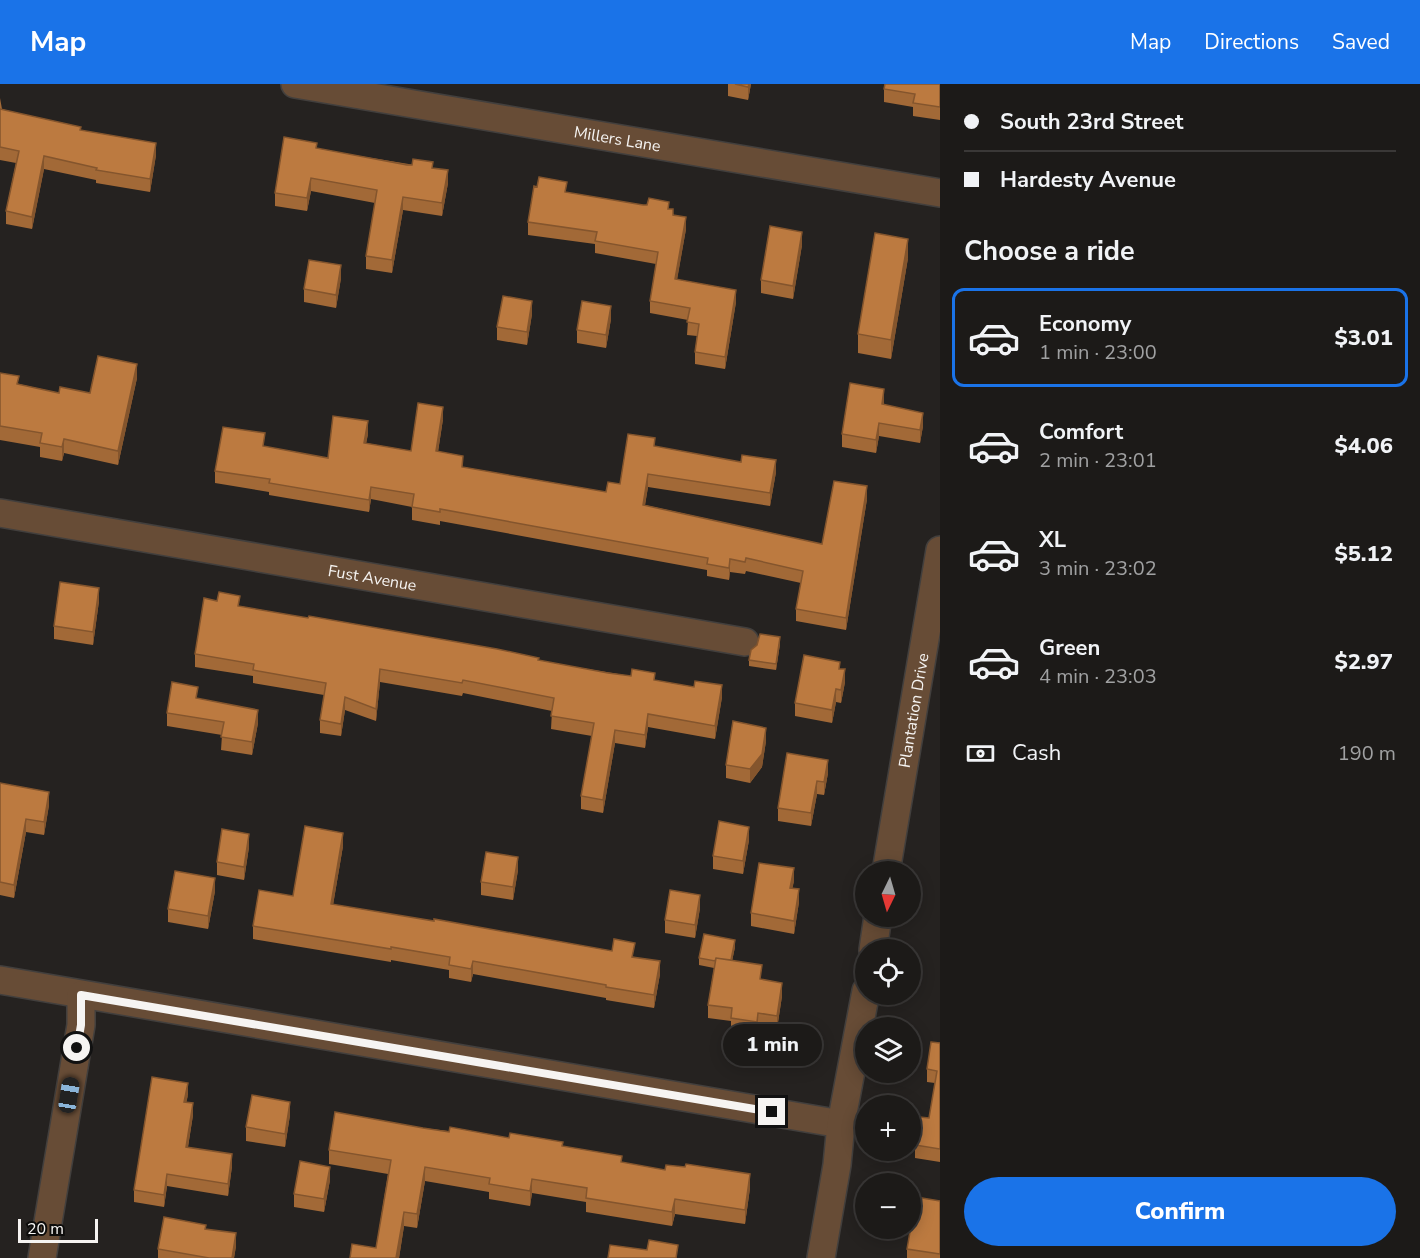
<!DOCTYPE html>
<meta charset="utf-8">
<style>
:root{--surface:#1c1a18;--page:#292725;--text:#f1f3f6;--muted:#a0a1a2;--line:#3a3837;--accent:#1a73e8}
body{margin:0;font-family:"Nunito Sans",sans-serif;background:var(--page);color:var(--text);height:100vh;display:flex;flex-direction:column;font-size:22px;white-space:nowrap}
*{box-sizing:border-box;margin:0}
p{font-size:20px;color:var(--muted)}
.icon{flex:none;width:33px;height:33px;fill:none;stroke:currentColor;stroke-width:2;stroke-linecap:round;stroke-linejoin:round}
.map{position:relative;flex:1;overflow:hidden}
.sheet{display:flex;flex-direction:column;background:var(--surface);width:480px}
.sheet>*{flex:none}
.hud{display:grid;align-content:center;height:132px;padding:0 24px;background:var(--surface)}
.needle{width:39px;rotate:185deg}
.controls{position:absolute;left:855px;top:777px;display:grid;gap:12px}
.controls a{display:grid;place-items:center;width:66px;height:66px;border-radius:50%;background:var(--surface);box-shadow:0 3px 15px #0003,0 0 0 2px var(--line);font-size:30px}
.scale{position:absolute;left:18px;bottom:15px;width:80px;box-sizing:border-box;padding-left:6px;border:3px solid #f6f4f2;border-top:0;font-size:16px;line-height:21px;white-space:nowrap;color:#f6f4f2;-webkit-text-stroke:4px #0d0c0b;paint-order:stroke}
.end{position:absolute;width:27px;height:27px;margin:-14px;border:8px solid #f6f4f2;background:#111;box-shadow:0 0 0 3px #111}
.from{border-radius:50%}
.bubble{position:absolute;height:42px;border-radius:21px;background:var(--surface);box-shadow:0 3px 15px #0003,0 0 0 2px var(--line);font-size:20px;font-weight:800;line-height:42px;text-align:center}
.car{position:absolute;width:18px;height:36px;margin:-18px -9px;border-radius:8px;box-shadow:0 0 4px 2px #0007;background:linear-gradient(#222 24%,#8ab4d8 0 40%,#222 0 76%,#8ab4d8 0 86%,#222 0)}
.hud b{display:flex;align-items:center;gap:21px;height:57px;font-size:22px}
.hud b+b{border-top:2px solid var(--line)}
.hud i{width:15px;height:15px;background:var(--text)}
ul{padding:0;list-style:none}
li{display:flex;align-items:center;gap:18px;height:99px;margin:0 12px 9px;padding:0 12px;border:3px solid transparent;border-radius:12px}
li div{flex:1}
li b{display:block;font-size:22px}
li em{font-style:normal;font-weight:800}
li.selected{border-color:var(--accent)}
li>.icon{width:54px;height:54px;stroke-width:1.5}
h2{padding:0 24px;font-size:27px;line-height:72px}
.pay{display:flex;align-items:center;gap:15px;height:66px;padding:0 24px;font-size:22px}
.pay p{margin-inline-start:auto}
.button{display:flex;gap:12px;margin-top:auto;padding:12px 24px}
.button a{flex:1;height:69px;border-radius:36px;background:var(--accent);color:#fff;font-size:24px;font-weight:800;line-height:69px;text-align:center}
header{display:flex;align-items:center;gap:36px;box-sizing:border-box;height:84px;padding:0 30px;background:var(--accent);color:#fff}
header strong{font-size:28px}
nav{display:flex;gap:33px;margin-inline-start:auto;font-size:21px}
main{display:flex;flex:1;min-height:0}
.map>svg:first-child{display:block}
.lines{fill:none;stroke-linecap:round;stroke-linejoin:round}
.minor-casing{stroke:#423f3d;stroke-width:30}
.minor{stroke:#674c36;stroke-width:27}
.wall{fill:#a26937}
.shaded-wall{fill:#84552d}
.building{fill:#bc7a40;stroke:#84552d;stroke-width:1.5}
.route{stroke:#f6f4f2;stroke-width:8}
.labels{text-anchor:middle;stroke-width:5;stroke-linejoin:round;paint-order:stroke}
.street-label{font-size:16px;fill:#f6f4f2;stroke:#0d0c0b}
</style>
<header>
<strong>Map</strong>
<nav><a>Map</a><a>Directions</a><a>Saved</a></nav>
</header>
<main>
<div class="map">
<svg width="940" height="1174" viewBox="0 0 940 1174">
<rect width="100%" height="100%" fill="#252220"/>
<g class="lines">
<defs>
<g id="minor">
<path id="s1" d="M295,0L940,109"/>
<path id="s2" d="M0,429L745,558"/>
<path id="s3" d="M886,788L940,466"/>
<path d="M873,866L878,832"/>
<path d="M0,896L841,1040"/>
<path d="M42,1174L81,941V911"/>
<path d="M821,1174L837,1081L841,1040L866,907"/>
</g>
</defs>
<!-- minor casing -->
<use href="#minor" class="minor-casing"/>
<!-- minor -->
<use href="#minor" class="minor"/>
</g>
<!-- wall -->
<path class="wall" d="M728,0H751L748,16L728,12Z
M940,0V36L913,32V23L884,18V5Z
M0,14L2,25L81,46L156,71L150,108L96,99V96L44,85L32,145L6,140V127L16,79L0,76Z
M317,65L433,84L448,99L442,132L403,126L392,189L366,185V172L375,119L311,107L307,127L275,122V109Z
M537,103L567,109L669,125L686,145L677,195L736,218L725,285L695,280V268L697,252L687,251L688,236L650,229V217L656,180L595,169V160L528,151V138Z
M802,161L793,215L761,209V196Z
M908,174L891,275L858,269V250Z
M341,194L336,224L304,218V205Z
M532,230L527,261L497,256V243Z
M611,235L606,264L577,259V246Z
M0,289L19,300L59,309H90L137,294L118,381L64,369L62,377L40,373V363L0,356Z
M884,318V321L923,342L920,359L879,352L876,369L842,363V350Z
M443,335L438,368L463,383L606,408L620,400L655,362L776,388L770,422L648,403L645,421L822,460L867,415L846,546L796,537V525L801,499L746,487L745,490L730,488L729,496L707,492V486L440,437V441L412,436V423L371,415L369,428L269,411V408L215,399V387L265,363L328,374L368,350L366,359L411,367Z
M99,517L93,561L54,555V542Z
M217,517L240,522L539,577L655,596L722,613L715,655L648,643L645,664L615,659L603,729L581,725V712L592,652L551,645L552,627L463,609L462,612L380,598L376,637L345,626L341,652L320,649V636L324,611L253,599V592L195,583V570Z
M780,560L776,586L749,582V576Z
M840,585L845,598L841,619L836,618L832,639L795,632V619Z
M198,614L258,639L252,671L221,666L222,651L167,642V629Z
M766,657L762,683L750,699L726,694V681Z
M828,689L824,711L817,710L811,742L778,737V724Z
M0,699L49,721L44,751L26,748L14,814L0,811Z
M749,756L743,790L713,785V772Z
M343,762L333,821L635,873L660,890L654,924L606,916V914L473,890L471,898L449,894V886L391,876V878L253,855V842L293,812Z
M249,763L244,796L217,791V778Z
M518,786L513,816L481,811V798Z
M794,797L792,804L799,818L794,850L751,842V829Z
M215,807L208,845L168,838V825Z
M700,824L695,854L665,849V836Z
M735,863L732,877L762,896L782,912L777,945L758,942L757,951L731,947V937L708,934V921L714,884L699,881V874Z
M940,959V1078L915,1074V1061L929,1034L935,999L927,998V985Z
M188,1011L186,1018L193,1031L188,1063L232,1082L228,1112L167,1102L164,1123L134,1118V1106Z
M290,1031L285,1063L246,1057V1043Z
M423,1044L509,1054L563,1062L622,1078L750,1104L745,1140L675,1130L672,1142L586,1128V1118L532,1109L530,1122L489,1115V1108L425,1097L417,1144L404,1142L399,1174H350L376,1164L388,1090L329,1080V1066Z
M330,1096L324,1128L294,1123V1110Z
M940,1117V1174H907V1165Z
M206,1145L236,1162L234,1174H158V1165Z"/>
<!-- shaded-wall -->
<path class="shaded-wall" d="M749,0H751L748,16V3Z
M156,59V71L150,108V95Z
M44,72V85L32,145V133Z
M448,86V99L442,132V119Z
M311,94V107L307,127V114Z
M403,113V126L392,189V176Z
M686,133V145L675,208V195Z
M802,148V161L793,215V202Z
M908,155V174L891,275V256Z
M341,181V194L336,224V211Z
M736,206V218L725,285V273Z
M532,217V230L527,261V248Z
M611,222V235L606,264V251Z
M137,280V294L118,381V367Z
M884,305V318L882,333V320Z
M443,323V335L436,380V367Z
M923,329V342L920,359V346Z
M368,337V350L364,371V359Z
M879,339V352L876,369V356Z
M64,355V369L62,377V363Z
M776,376V388L770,422V409Z
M648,390V403L643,433V421Z
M867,402V415L846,546V534Z
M371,403V415L369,428V416Z
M730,475V488L729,496V484Z
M99,504V517L93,561V548Z
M780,553V560L776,586V580Z
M380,585V598L376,637V625Z
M845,585V598L841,619V606Z
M722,601V613L715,655V642Z
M836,605V618L832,639V626Z
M345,613V626L341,652V640Z
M258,626V639L252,671V658Z
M648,630V643L645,664V651Z
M766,644V657L762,683L750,699V685Z
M615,646V659L603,729V716Z
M828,676V689L824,711V698Z
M817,697V710L811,742V729Z
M49,708V721L44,751V738Z
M26,735V748L14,814V801Z
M749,743V756L743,790V777Z
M343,749V762L331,833V820Z
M249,750V763L244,796V783Z
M518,773V786L513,816V803Z
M794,784V797L790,817V804Z
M215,794V807L208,845V832Z
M799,805V818L794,850V837Z
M700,811V824L695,854V841Z
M735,856V863L730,887V880Z
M473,877V890L471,898V885Z
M660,877V890L654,924V911Z
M782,899V912L777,945V932Z
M758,929V942L757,951V938Z
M188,999V1011L184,1030V1018Z
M290,1018V1031L285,1063V1050Z
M193,1019V1031L186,1075V1063Z
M232,1070V1082L228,1112V1100Z
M330,1083V1096L324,1128V1115Z
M425,1083V1097L417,1144V1130Z
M167,1090V1102L164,1123V1111Z
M750,1090V1104L745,1140V1126Z
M532,1095V1109L530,1122V1107Z
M675,1115V1130L672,1142V1128Z
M404,1128V1142L399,1174H396Z
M236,1149V1162L234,1174H232Z"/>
<!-- building -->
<path class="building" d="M735,0H749L748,3Z
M885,0H940V23L913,19L915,10L884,5Z
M0,25L81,43L80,46L156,59L150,95L96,86L97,84L44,72L32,133L6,127L19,67L0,63Z
M284,53L317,59L316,64L407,81H412L413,75L433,78L432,84L448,86L442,119L403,113L392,176L366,172L377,106L311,94L307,114L275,109Z
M539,93L567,98L565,108L643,121H647L649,114L669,118L668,125H673V131L686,133L675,195L736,206L725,273L695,268L699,240L687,238L690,224L650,217L658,168L595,157L597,148L528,138L534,102L537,103Z
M770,142L802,148L793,202L761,196Z
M875,149L908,155L891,256L858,250Z
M309,176L341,181L336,211L304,205Z
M503,212L532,217L527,248L497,243Z
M582,217L611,222L606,251L577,246Z
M98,272L137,280L118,367L64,355L62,363L40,359L42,349L0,342V289L19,292L17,300L59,309L60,303L90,309Z
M850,299L884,305L882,320L923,329L920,346L879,339L876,356L842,350Z
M418,319L443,323L436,367L463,372L462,383L606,408L608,398L620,400L628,350L655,354L654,362L741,378L742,371L776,376L770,409L648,390L643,421L822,460L834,397L867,402L846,534L796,525L803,487L746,474L745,478L730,475L729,484L707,480L708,474L440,425V428L412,423L414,410L371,403L369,416L269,399L270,395L215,387L223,343L265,349L263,362L328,374L333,332L368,337L364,359L411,367Z
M60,498L99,504L93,548L54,542Z
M219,508L240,512L238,522L308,534L309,532L497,565L539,574L538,576L608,589L631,592L632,585L655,589L654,596L694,603L695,597L722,601L715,642L648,630L645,651L615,646L603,716L581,712L594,639L551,632L554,614L463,596L462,599L380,585L376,625L345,613L341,640L320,636L326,599L253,586L254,580L195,570L204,514L217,517Z
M760,550L780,553L776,580L749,576L751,566L757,561Z
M804,571L840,578L839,585H845L841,606L836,605L832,626L795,619Z
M172,598L198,603L196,614L258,626L252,658L221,653L224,638L167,629Z
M733,637L766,644L762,670L750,685L726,681Z
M787,669L828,676L824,698L817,697L811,729L778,724Z
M0,699L49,708L44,738L26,735L14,801L0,798Z
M719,737L749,743L743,777L713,772Z
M305,742L343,749L331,820L434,837V835L612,867L614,855L635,859L632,873L660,877L654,911L606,903V901L473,877L471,885L449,881L450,873L391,863V865L253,842L259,806L293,812Z
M222,745L249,750L244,783L217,778Z
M486,768L518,773L513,803L481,798Z
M759,779L794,784L790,804L799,805L794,837L751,829Z
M175,787L215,794L208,832L168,825Z
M670,806L700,811L695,841L665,836Z
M704,850L735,856L731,876L716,874L715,877L699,874Z
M716,874L762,881L760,895L782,899L777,932L758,929L757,938L731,934L732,924L708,921Z
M931,958L940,959V1065L915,1061L920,1033L929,1034L937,987L927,985Z
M152,993L188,999L184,1018L193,1019L186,1063L232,1070L228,1100L167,1090L164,1111L134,1106Z
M252,1011L290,1018L285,1050L246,1043Z
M335,1028L423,1044L449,1048L450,1043L509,1054L510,1049L563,1058L562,1062L622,1072L621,1078L665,1086L666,1081L685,1083L686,1080L750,1090L745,1126L675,1115L672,1128L586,1114L587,1104L532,1095L530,1107L489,1100L490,1094L425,1083L417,1130L404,1128L396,1174H350L352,1160L376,1164L391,1076L329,1066Z
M300,1077L330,1083L324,1115L294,1110Z
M916,1113L940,1117V1170L907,1165Z
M164,1133L206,1141L205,1145L236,1149L232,1174H209L158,1165Z
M649,1156L678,1161L676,1174H608L610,1161L647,1166Z"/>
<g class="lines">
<!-- route -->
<path class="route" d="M77,964L81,941V911L772,1028"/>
</g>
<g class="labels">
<!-- street labels -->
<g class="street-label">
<text dy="6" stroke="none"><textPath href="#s1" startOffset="327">Millers Lane</textPath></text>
<text dy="6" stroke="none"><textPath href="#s2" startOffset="378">Fust Avenue</textPath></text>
<text dy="6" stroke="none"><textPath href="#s3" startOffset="164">Plantation Drive</textPath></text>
</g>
</g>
</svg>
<div class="controls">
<a><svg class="needle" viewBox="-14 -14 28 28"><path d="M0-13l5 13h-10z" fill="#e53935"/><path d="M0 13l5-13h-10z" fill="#a0a1a2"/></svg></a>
<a><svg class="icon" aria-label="locate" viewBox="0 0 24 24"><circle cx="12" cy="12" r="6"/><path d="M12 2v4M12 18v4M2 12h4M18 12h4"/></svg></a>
<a><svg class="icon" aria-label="layers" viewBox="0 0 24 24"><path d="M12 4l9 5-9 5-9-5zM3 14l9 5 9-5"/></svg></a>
<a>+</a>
<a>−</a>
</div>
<div class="scale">20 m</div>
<i class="end from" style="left:77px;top:964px"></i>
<i class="end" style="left:772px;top:1028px"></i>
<div class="bubble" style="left:723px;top:940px;width:99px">1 min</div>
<i class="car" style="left:69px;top:1011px;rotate:9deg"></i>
</div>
<section class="sheet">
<div class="hud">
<b><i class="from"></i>South 23rd Street</b>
<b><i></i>Hardesty Avenue</b>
</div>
<h2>Choose a ride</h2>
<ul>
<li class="selected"><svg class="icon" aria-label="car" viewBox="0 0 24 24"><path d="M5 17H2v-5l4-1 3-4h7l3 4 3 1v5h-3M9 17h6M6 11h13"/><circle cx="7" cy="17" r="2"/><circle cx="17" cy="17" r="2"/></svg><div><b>Economy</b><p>1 min · 23:00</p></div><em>$3.01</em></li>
<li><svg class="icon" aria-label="car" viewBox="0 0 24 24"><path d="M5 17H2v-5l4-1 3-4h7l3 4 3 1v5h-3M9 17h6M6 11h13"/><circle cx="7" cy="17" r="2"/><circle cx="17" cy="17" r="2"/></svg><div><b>Comfort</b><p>2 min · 23:01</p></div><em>$4.06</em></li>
<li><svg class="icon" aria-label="car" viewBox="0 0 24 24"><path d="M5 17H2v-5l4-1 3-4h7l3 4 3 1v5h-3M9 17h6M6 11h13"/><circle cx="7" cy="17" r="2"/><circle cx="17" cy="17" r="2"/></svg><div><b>XL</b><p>3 min · 23:02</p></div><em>$5.12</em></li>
<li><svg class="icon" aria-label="car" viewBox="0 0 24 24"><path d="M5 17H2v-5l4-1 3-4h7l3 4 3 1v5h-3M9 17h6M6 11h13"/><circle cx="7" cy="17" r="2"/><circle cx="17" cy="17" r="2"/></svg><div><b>Green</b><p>4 min · 23:03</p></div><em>$2.97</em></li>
</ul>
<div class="pay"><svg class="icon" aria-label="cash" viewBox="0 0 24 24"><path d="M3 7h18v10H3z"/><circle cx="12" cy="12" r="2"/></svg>Cash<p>190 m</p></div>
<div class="button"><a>Confirm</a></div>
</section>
</main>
